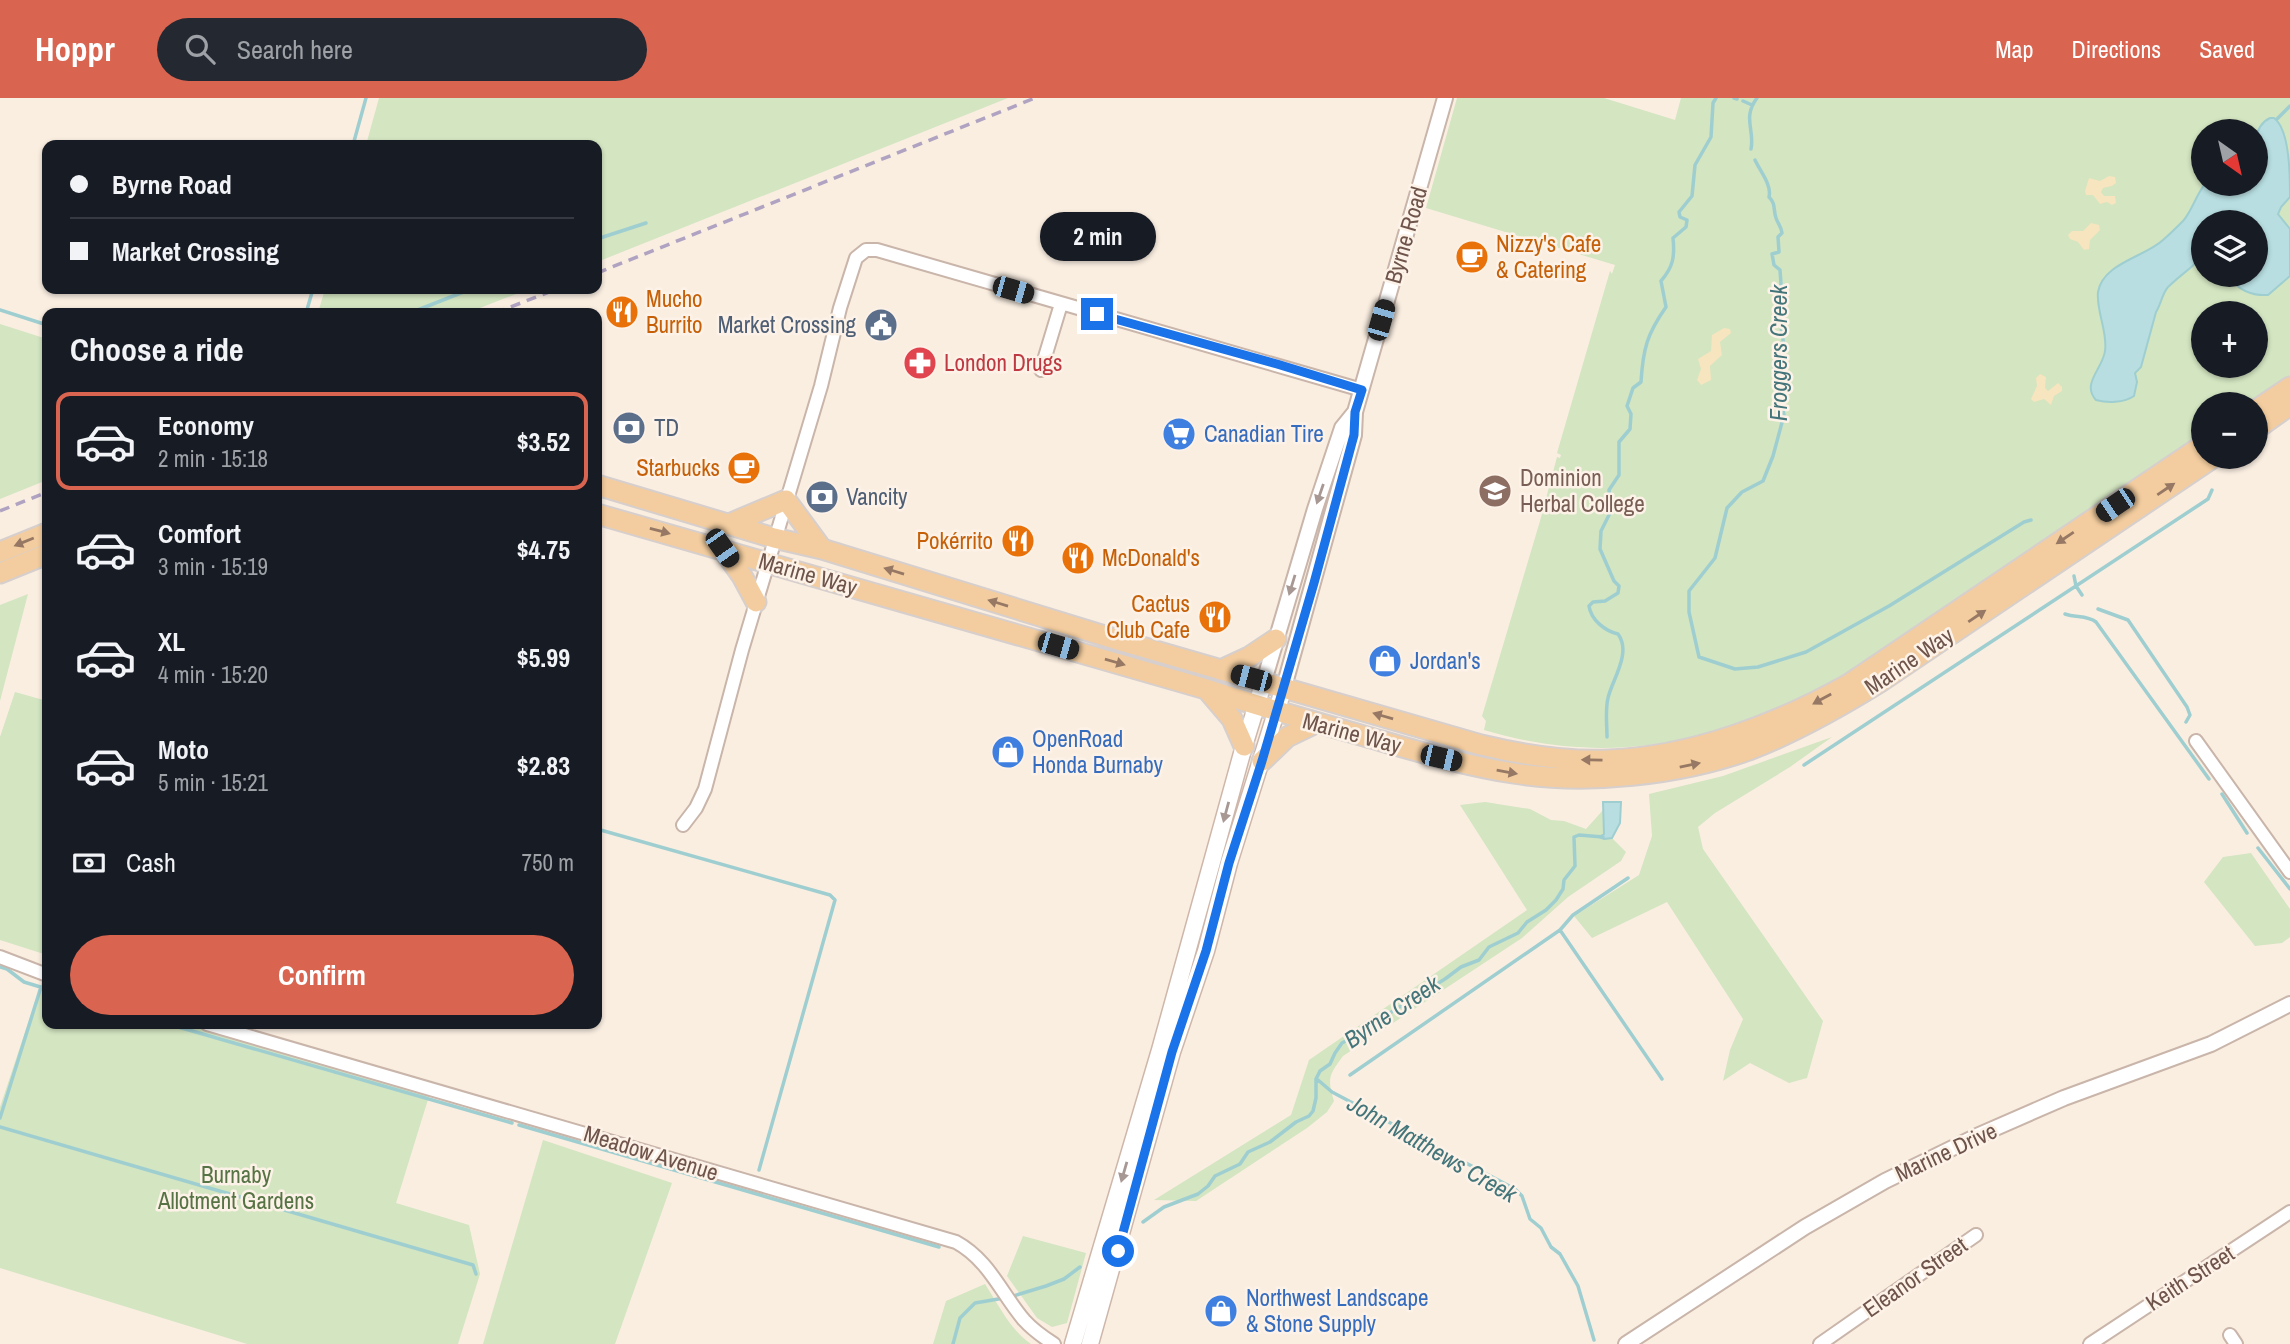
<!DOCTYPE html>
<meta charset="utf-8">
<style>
:root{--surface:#171b24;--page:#242831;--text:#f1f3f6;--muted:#9ea1a6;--line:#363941;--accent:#d96450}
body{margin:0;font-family:"Archivo Narrow",sans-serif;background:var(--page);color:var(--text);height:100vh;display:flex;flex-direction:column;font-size:26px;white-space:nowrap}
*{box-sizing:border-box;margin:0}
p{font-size:23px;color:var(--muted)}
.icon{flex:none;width:38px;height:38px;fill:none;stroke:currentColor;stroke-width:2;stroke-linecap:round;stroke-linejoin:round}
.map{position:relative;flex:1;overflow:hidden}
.side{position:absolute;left:42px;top:210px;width:560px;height:721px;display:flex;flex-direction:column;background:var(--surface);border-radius:14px;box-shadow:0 2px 5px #0004}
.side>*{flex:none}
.banner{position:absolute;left:42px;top:42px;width:560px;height:154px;border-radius:14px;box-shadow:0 2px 5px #0004;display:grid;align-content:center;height:154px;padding:0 28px;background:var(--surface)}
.needle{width:46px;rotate:146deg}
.tools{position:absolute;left:2191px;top:21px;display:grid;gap:14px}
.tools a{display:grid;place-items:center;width:77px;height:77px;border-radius:50%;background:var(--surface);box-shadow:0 2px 5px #0004;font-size:35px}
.end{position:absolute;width:32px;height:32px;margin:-16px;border:9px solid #1a73e8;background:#fff;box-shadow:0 0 0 4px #fff}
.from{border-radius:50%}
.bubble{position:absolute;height:49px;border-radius:24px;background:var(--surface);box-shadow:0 2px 5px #0004;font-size:23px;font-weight:700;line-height:49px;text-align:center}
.car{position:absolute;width:21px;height:42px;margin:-21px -10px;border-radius:9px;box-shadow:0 0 5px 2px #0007;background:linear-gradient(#222 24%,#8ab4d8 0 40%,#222 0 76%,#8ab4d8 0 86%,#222 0)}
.banner b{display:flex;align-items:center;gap:24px;height:66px;font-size:26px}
.banner b+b{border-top:2px solid var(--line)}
.banner i{width:18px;height:18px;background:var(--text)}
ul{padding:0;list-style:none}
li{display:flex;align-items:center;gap:21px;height:98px;margin:0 14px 10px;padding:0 14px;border:4px solid transparent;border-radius:14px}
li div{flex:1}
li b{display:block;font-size:26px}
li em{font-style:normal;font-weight:700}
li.selected{border-color:var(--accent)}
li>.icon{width:63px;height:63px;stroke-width:1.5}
h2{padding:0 28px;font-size:32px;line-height:84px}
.pay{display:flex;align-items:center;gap:18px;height:77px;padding:0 28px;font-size:26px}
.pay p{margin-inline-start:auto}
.action{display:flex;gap:14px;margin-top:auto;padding:14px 28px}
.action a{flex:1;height:80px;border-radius:42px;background:var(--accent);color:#fff;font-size:28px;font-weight:700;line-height:80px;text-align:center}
header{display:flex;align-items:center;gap:42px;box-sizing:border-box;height:98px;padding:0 35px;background:var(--accent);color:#fff}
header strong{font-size:33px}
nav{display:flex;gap:38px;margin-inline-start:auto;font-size:24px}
.search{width:490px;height:63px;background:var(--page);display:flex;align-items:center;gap:18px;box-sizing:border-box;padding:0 24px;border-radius:38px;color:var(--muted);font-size:26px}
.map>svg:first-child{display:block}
.green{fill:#d3e5c1;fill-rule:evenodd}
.sand{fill:#f6e5be}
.water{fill:#b8dee1;stroke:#9fced1;stroke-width:2}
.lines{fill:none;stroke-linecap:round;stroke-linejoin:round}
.stream{stroke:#9fced1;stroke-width:3.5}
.minor-casing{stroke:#c9b5aa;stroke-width:16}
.tertiary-casing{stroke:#c9b5aa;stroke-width:18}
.secondary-casing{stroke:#ceb7aa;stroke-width:19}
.primary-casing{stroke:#d6cfcd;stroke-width:23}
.minor{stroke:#fff;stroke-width:12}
.tertiary{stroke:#fff;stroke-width:14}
.secondary{stroke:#fff;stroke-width:16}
.primary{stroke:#f3cd9f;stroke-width:19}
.rail{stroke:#b0a2c1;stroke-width:3.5;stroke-dasharray:10 7;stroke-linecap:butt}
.oneway{fill:#967864}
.oneway2{fill:#a89893}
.route{stroke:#1a73e8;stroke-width:9}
.labels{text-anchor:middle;stroke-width:5;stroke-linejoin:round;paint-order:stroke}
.street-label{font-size:23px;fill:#6e544b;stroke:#fdf2e7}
.food-label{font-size:23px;fill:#c56008;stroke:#fdf2e7;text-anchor:start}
.service-label{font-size:23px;fill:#4e5e75;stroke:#fdf2e7;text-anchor:start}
.health-label{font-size:23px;fill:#be3a42;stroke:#fdf2e7;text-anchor:start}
.shop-label{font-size:23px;fill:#366cbe;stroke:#fdf2e7;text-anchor:start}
.education-label{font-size:23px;fill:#785e54;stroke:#fdf2e7;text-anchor:start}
.park-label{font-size:23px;fill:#557344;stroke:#fdf2e7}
.water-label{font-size:24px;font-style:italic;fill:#43757a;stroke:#fdf2e7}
</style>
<header>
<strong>Hoppr</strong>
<div class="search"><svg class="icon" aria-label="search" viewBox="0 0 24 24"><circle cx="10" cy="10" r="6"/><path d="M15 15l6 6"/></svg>Search here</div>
<nav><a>Map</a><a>Directions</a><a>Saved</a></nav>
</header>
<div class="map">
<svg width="2290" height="1246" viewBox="0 0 2290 1246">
<rect width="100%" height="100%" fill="#faeee1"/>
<!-- green -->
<path class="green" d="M379,0H1008L597,164V47H366Z
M1457,0H1604L1675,22L1681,0H2290V278L2249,306H2203V337L1851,572C1736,642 1616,672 1484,632L1486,623L1482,618L1540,423L1557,359L1560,360L1561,357L1557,355L1610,173L1612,176L1615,167L1426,110ZM2203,33H2256V86H2203ZM2203,124H2256V177H2203ZM2203,215H2256V268H2203Z
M325,191H529L467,215H318Z
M0,226L47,241V382L0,401Z
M28,496L0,603V507Z
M15,594L47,603V857L0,842V639Z
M1832,639L1790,669L1715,715L1698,729L1703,751L1823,923L1807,980L1789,985L1750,965L1723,983L1730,952L1743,921L1667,804L1592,840L1574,818L1639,777L1652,738L1649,696L1723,678Z
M1485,704L1530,711L1551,722L1564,723L1586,731L1604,711V741L1612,740L1626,754L1621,763L1568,799L1522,840L1343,958C1329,977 1327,980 1334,1003L1327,1014L1307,1030L1196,1103L1154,1102L1291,1017L1309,962L1527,812L1460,707Z
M2251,755L2290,811V839L2282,845L2255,848L2204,784L2223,759Z
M42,883L47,884V926H190L430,995L396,1105L469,1127L480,1176L458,1246H247L0,1170V1009Z
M543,1042L672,1085L615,1246H483Z
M1023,1138L1086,1155L1067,1225L1052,1229L1037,1220L1007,1178Z
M985,1186C998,1206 1011,1233 1031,1246H933L946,1203Z"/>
<!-- sand -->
<path class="sand" d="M2109,78L2115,79L2116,85L2112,88L2103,90L2101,94L2104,98H2115L2116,105L2112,107L2107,104L2100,106L2093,97H2086L2085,93L2089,80L2100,83Z
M2091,125L2099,127L2100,132L2090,142L2089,151L2084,152L2078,144L2070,141L2068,137L2072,133H2083Z
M1724,230L1730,231L1731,235L1720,244L1722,257L1710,268L1711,282L1701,287L1697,282L1701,271L1698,261L1711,253L1712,237Z
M2040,276L2046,279L2045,290L2048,293L2058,285L2062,289V293L2054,298L2051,307L2044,301L2034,304L2031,301L2037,288L2036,280Z"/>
<!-- water -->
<path class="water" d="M2270,20H2274C2290,32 2290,78 2290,99L2281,109L2278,116L2290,131V178L2268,197C2253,198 2235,192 2230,177H2256V124H2203C2203,172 2199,159 2168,189C2162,196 2161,206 2156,214L2141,269L2135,275L2137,284L2134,298C2124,305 2107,305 2096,302C2081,286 2103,270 2105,253C2108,234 2096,213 2098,194C2103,165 2145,159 2163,142C2170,136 2177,129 2183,123C2192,113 2196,97 2205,86H2256C2256,66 2248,30 2270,20Z
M1603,704H1621L1620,725L1612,740L1604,741L1599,739L1604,736Z"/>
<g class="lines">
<!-- stream -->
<path class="stream" d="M1734,0L1737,1
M1743,3L1752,7
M2277,21L2290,8
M353,47L366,0
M1751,51C1755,32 1742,20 1757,0
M1755,62C1760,73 1772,87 1769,99C1776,106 1773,111 1776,120C1778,126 1781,128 1782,135L1778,139L1779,154L1772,156L1774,167L1780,172L1781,186L1777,204L1784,248L1775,259L1774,270L1783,286L1781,303L1784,317L1773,358L1763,383L1742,394L1727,410L1715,460L1689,493V514L1699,559L1735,571L1758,569L1806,554L1889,508L2024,424L2031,422
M597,141L646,125
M0,212L47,227
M306,215L313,191
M410,215L471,191
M2074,478L2076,488L2082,497
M2098,511L2128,522L2187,609L2190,617L2186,624
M2065,516C2076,520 2087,517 2096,524L2209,681
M1607,639C1607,627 1605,612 1608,600C1612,582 1632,555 1618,536C1605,533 1591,522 1589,508L1593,504L1605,503L1618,495L1619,488L1614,483L1600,451L1601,433L1611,413L1609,392L1619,377V344L1630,331L1631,316L1627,308L1633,290L1641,284C1643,251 1647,236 1666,209L1661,183C1673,169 1675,159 1673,140L1686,129L1687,122L1680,119L1679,114L1692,98L1695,67L1711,39L1713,5L1716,0
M1804,667L2208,401L2212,392
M2222,696L2247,735
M597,731L830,797L835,802L759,1072
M2258,750L2290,791
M1560,832L1662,981
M0,869L7,871L24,884L47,891
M168,926L512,1025
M1350,977L1560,832L1573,817L1628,780
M1318,982L1332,994L1515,1091L1522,1098L1530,1121L1541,1130L1551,1149L1560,1156L1578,1188L1594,1242
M0,1020L41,889
M519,1027L939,1149
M0,1029L473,1167L476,1176
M1143,1124L1164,1109L1198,1096L1208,1088L1215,1078L1240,1066L1248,1054L1270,1044L1296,1024L1309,1018L1313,1013L1316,1000V981L1320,973L1330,966L1335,955L1342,945L1370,930L1380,921L1445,881L1461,869L1479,862L1489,849L1518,835L1527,824L1546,812L1556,802L1563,791L1564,782L1575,768L1574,739L1579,737L1603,739
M953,1246L960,1220L975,1205L1010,1199L1046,1188L1064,1181L1080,1169"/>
<defs>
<path id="minor" d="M1041,272L1061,206
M2196,643L2290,774
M683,727L696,710L705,691L742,552L821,288L840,210L856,160L866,152H877L1362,292
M0,859L47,877
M207,926L956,1144C989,1162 1001,1195 1024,1222C1033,1232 1043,1239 1054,1246
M2230,1237L2236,1246
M1820,1246L1976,1137
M2090,1246L2290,1114"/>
<path id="tertiary" d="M1264,583L1315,411L1342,330L1355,314
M1284,589L1354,337L1355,314L1445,0
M1626,1246L1805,1129L1885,1083L1977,1038L2064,1000L2211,946L2290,906"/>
<path id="secondary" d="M1073,1246L1160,952L1244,648L1264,583
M1090,1246L1172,954L1206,853L1229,765L1284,589"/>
<path id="primary" d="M2256,312L2290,289
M2256,331L2290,307
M597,387L774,440L822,451L1121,543L1481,647C1523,657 1566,664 1609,662C1691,659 1778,626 1849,586L2203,347
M597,416L1206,591C1258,608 1311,623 1364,638C1413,652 1462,667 1513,675C1587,687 1679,677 1749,652C1796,634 1838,610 1880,584L2214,359
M729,426L786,402L822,451
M722,450L742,478L756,504
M0,454L47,435
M0,475L47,456
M1221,572L1249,559L1276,541
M1209,594L1232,621L1244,648
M1262,663L1287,639L1316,625"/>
</defs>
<!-- minor casing -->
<use href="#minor" class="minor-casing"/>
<!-- tertiary casing -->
<use href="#tertiary" class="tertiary-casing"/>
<!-- secondary casing -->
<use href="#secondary" class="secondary-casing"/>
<!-- primary casing -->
<use href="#primary" class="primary-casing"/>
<!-- minor -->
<use href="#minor" class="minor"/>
<!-- tertiary -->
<use href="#tertiary" class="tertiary"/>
<!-- secondary -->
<use href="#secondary" class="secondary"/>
<!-- primary -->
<use href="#primary" class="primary"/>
<!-- rail -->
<path class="rail" d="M597,175L1035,0
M495,215L557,191
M0,413L47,394"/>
</g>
<!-- one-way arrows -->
<defs><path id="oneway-solid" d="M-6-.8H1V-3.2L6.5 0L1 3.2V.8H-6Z" transform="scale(1.75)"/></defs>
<g class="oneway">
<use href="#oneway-solid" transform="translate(2166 391) rotate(-34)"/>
<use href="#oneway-solid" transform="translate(660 433) rotate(15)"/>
<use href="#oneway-solid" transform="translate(2065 440) rotate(146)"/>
<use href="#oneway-solid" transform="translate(24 444) rotate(158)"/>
<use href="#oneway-solid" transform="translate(894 473) rotate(-163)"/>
<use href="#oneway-solid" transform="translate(998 505) rotate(-163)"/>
<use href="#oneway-solid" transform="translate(1977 518) rotate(-34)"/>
<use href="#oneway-solid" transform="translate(1115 564) rotate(16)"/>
<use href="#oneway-solid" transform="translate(1822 601) rotate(151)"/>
<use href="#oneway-solid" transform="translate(1383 618) rotate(-164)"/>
<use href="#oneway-solid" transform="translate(1592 662) rotate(-179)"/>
<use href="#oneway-solid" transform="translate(1690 667) rotate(-12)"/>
<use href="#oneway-solid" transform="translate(1507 674) rotate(10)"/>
</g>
<g class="oneway2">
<use href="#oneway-solid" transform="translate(1320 396) rotate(109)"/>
<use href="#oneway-solid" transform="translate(1292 487) rotate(107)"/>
<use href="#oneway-solid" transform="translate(1226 714) rotate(105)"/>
<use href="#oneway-solid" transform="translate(1124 1074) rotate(106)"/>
</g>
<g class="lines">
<!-- route -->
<path class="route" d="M1097,216L1277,266L1362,292L1355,314L1354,337L1314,485L1262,663L1229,765L1206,853L1172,954L1118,1153"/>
</g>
<!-- icons -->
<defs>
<symbol id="cafe-disc" viewBox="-11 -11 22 22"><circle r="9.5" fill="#e8710a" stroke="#fdf2e7"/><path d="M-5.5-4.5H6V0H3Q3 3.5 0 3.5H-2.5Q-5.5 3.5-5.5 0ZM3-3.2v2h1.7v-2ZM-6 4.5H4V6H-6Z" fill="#fff"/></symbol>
<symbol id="restaurant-disc" viewBox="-11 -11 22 22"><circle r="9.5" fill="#e8710a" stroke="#fdf2e7"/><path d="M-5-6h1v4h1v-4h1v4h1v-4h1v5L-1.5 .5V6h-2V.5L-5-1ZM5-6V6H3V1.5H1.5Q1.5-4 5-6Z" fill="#fff"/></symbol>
<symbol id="civic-disc" viewBox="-11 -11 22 22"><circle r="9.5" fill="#5c6f8a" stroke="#fdf2e7"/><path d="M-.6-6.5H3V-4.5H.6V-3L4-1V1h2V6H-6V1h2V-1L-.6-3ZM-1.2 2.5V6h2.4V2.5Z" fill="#fff"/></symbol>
<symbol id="pharmacy-disc" viewBox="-11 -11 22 22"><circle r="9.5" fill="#e0444e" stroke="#fdf2e7"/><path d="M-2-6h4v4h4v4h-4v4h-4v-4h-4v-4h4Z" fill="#fff"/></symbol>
<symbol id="bank-disc" viewBox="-11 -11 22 22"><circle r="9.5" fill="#5c6f8a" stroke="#fdf2e7"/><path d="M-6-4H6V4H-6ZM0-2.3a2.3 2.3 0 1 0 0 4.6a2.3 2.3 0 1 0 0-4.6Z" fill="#fff"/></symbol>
<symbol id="supermarket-disc" viewBox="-11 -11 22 22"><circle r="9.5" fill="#3f7fe0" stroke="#fdf2e7"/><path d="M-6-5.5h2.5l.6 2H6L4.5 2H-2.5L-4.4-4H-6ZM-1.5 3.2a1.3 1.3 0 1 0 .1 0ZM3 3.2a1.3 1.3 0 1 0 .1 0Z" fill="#fff"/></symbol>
<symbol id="university-disc" viewBox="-11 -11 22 22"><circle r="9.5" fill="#8d6e63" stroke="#fdf2e7"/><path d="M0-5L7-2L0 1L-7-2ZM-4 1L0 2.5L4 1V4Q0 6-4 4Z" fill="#fff"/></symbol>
<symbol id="shop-disc" viewBox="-11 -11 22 22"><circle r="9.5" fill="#3f7fe0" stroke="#fdf2e7"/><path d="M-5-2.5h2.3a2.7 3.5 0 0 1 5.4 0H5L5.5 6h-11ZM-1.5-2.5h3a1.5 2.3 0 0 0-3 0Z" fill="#fff"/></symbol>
</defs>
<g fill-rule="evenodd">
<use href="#cafe-disc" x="1453" y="140" width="38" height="38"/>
<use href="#restaurant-disc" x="603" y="195" width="38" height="38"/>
<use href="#civic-disc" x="862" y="208" width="38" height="38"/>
<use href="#pharmacy-disc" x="901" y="246" width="38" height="38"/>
<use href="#bank-disc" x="610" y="311" width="38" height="38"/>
<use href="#supermarket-disc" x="1160" y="317" width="38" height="38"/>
<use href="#cafe-disc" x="725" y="351" width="38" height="38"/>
<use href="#university-disc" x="1476" y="374" width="38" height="38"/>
<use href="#bank-disc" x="803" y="380" width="38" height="38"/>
<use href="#restaurant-disc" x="999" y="424" width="38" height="38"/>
<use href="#restaurant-disc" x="1059" y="441" width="38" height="38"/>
<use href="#restaurant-disc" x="1196" y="500" width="38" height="38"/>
<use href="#shop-disc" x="1366" y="544" width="38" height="38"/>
<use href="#shop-disc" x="989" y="635" width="38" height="38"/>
<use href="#shop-disc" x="1202" y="1194" width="38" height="38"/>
</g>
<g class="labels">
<!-- street labels -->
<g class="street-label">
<text transform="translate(1406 137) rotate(-74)" y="8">Byrne Road</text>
<text transform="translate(808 476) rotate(16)" y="8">Marine Way</text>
<text transform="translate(1909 563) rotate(-34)" y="8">Marine Way</text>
<text transform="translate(1352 635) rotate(15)" y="8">Marine Way</text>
<text transform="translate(1946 1054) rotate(-25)" y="8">Marine Drive</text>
<text transform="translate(651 1055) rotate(17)" y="8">Meadow Avenue</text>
<text transform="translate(1915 1179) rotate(-35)" y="8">Eleanor Street</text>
<text transform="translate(2190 1180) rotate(-33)" y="8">Keith Street</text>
</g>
<!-- food labels -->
<g class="food-label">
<text x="1496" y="154">Nizzy's Cafe<tspan x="1496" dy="26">&amp; Catering</tspan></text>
<text x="646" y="209">Mucho<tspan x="646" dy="26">Burrito</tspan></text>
<text x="720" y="378" text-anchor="end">Starbucks</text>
<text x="993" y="451" text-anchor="end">Pokérrito</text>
<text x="1102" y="468">McDonald's</text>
<text x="1190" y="514" text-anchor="end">Cactus<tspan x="1190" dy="26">Club Cafe</tspan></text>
</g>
<!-- service labels -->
<g class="service-label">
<text x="856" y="235" text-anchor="end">Market Crossing</text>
<text x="654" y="338">TD</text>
<text x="846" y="407">Vancity</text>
</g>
<!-- health labels -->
<g class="health-label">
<text x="944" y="273">London Drugs</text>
</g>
<!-- shop labels -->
<g class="shop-label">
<text x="1204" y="344">Canadian Tire</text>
<text x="1410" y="571">Jordan's</text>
<text x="1032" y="649">OpenRoad<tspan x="1032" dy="26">Honda Burnaby</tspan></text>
<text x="1246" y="1208">Northwest Landscape<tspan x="1246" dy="26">&amp; Stone Supply</tspan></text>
</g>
<!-- education labels -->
<g class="education-label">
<text x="1520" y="388">Dominion<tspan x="1520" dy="26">Herbal College</tspan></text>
</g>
<!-- park labels -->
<g class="park-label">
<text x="236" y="1085">Burnaby<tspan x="236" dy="26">Allotment Gardens</tspan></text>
</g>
<!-- water labels -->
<g class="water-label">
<text transform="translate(1779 255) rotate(-90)" y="8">Froggers Creek</text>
<text transform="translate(1392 914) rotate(-34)" y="8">Byrne Creek</text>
<text transform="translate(1432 1051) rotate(30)" y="8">John Matthews Creek</text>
</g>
</g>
</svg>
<div class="tools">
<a><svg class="needle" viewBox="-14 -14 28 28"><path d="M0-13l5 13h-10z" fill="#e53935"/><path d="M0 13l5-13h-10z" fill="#9ea1a6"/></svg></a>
<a><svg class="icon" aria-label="layers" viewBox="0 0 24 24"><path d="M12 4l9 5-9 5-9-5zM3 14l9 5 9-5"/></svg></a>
<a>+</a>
<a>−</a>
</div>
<i class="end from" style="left:1118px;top:1153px"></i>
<i class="end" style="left:1097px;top:216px"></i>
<div class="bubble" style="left:1040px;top:114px;width:116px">2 min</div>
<i class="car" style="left:1013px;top:192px;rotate:106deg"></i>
<i class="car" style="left:1381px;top:222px;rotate:16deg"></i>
<i class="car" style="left:2115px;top:407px;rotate:236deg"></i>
<i class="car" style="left:722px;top:450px;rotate:145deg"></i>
<i class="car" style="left:1058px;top:548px;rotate:106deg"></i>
<i class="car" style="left:1251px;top:580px;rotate:285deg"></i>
<i class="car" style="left:1441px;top:660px;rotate:103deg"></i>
<div class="banner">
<b><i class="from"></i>Byrne Road</b>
<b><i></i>Market Crossing</b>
</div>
<section class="side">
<h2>Choose a ride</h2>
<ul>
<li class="selected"><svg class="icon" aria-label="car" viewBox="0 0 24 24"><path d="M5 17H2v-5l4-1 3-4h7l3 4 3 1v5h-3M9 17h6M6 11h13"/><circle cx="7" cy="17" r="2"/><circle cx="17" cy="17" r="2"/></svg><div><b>Economy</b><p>2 min · 15:18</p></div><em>$3.52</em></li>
<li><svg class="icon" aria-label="car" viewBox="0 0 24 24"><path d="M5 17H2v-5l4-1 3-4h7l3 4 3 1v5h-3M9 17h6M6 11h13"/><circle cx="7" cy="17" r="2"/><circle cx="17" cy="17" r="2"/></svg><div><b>Comfort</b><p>3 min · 15:19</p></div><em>$4.75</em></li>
<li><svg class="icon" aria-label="car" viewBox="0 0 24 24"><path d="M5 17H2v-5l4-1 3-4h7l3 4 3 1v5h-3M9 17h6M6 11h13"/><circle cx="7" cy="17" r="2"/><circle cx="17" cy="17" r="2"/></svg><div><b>XL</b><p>4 min · 15:20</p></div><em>$5.99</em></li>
<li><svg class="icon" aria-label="car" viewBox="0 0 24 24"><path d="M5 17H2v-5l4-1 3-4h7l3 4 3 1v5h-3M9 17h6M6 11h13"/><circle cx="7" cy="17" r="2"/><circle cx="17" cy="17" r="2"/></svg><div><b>Moto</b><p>5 min · 15:21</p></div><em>$2.83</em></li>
</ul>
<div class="pay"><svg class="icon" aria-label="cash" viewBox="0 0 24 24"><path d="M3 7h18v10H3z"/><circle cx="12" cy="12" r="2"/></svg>Cash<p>750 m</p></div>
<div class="action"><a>Confirm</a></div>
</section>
</div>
